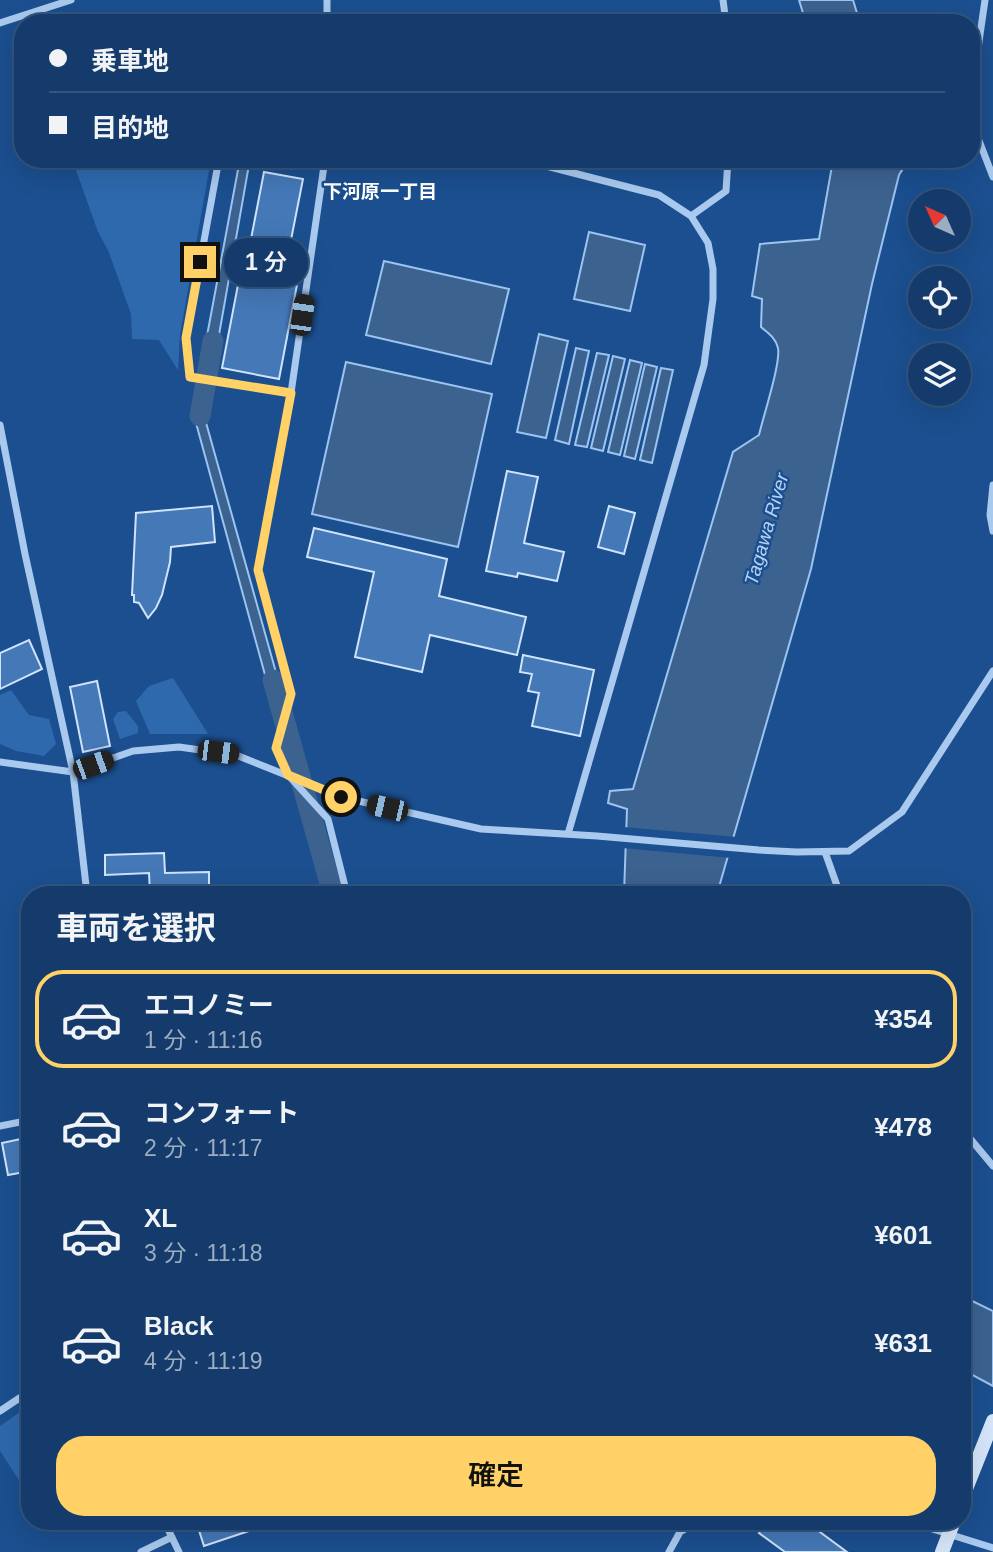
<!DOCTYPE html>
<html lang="ja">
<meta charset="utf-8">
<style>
:root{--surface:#143b6b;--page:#1d4271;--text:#f1f3f6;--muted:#9dadc1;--line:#33557e;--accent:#ffd166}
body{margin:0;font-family:Helvetica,"Noto Sans JP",sans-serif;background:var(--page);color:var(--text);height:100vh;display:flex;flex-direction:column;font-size:26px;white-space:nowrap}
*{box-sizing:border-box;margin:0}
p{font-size:23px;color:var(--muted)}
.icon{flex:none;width:38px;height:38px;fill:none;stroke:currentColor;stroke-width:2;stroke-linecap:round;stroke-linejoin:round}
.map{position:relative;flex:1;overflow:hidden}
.drawer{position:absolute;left:21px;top:886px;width:950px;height:644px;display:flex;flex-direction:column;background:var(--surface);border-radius:28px;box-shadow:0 7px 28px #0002,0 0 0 2px var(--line)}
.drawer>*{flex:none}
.guide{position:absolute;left:14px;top:14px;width:966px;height:154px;border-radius:28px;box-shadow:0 7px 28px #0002,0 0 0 2px var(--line);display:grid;align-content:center;height:154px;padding:0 35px;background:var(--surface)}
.needle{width:46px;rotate:315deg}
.tools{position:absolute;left:908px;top:189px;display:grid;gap:14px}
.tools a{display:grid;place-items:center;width:63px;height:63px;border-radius:50%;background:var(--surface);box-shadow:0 7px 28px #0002,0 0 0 2px var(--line);font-size:35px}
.end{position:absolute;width:32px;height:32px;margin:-16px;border:9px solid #ffd166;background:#111;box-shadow:0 0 0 4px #111}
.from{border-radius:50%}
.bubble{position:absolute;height:49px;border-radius:24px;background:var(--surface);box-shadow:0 7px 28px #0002,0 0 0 2px var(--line);font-size:23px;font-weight:600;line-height:49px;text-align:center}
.car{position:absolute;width:21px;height:42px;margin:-21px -10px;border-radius:9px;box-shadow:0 0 5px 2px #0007;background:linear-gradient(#222 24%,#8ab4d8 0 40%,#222 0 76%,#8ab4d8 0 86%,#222 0)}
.guide b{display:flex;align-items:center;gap:24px;height:66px;font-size:26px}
.guide b+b{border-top:2px solid var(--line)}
.guide i{width:18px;height:18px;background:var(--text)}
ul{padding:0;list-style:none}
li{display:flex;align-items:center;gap:21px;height:98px;margin:0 14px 10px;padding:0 21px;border:4px solid transparent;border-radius:28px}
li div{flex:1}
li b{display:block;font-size:26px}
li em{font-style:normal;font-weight:600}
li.current{border-color:var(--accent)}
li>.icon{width:63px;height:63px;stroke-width:1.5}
h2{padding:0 35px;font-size:32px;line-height:84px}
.primary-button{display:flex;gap:14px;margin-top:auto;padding:14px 35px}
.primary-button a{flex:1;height:80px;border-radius:28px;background:var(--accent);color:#111;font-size:28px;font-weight:600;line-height:80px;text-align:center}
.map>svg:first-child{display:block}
.green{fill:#2e69ad}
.water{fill:#3c6290;stroke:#9cc4f0;stroke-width:2}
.pier{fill:#1b4f8f}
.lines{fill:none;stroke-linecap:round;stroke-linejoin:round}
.canal{stroke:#3c6290;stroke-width:21}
.building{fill:#4478b7;stroke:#cfe3fa;stroke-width:2}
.street{stroke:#a9c9ee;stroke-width:7}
.secondary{stroke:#d6e6fa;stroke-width:14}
.secondary-bridge{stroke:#d6e6fa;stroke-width:14}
.route{stroke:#ffd166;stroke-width:9}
.labels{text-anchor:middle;stroke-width:5;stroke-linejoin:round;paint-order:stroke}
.neighbourhood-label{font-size:19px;font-weight:bold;fill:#fff;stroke:#1b4f8f}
.water-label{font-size:19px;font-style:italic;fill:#b5d3f5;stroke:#1b4f8f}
</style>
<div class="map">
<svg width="993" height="1552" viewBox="0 0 993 1552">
<rect width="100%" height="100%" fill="#1b4f8f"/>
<!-- green -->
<path class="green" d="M72,159H211L180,335L178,370L159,340L132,339L131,314L108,250L98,232Z
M173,678L208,734H150L136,701L149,686Z
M11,690L29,715L49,719L56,744L44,756L16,751L0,744V695Z
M126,711L138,726V733L120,739L113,719L118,712Z
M30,1405V1485L24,1488L0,1451V1426Z"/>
<!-- water -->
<path class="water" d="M799,0H853L860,23H806Z
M240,159H250L213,369L201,368Z
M832,159H909L899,175L872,284L811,569L717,894H624L627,809L608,803L610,791L633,789L733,452L759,435C763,417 781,363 778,348C776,338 768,333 761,327L762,299L752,296L760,244L819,239L832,166Z
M589,232L645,245L630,311L574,299Z
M384,261L509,289L491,364L366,335Z
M539,334L568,341L546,438L517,432Z
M576,348L589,351L569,444L555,440Z
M597,353L609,355L587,447L575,445Z
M613,356L625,359L603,451L591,448Z
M630,360L642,363L620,455L608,452Z
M346,362L492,394L458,547L312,514Z
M645,364L657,367L635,459L624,456Z
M661,368L673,370L652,463L640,460Z
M199,388L208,391L205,419L284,701L276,715L196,423Z
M962,1296L993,1311V1386L963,1370Z"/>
<!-- pier -->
<path class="pier" d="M623,827L737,837L731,858L622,848Z"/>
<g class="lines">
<!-- canal -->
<path class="canal" d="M200,416L213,341
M273,680L333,894"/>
</g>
<!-- building -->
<path class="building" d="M264,172L303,179L290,245L304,248L279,379L222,368L247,238L251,239Z
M507,471L538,477L524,543L564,552L557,581L518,573L517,577L486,571Z
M212,506L215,542L171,547L170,562L162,595L156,608L148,618L139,603L134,602V595H132L136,513Z
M609,506L635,513L624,554L598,547Z
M314,528L447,559L439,596L526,617L517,655L430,635L422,672L355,657L374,572L307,557Z
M29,640L42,669L0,689V653Z
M523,655L594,670L580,736L532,726L539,693L528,691L532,674L520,672Z
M97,681L110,746L83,752L70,687Z
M164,853L165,873L209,872V894H150L149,873L105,875V855Z
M30,1137V1171L8,1175L2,1143Z
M196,1521H270V1524L204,1546Z
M768,1521H805L847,1552H785L759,1533Z"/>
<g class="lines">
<!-- street -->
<path class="street" d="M327,0V23
M723,0L726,23
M0,23L71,0
M971,97L985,0
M971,120L993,177
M219,159L186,339L190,377L291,393
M325,159L291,393L258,570L291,694L276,748L288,775L328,819L347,894
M519,159L659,195L691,216L708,243L713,269V299L704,365L568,834
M691,216L726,191L728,159
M0,425L25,554L73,772L87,894
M993,485L990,515L993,531
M0,762L73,772L133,751L179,747L236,755L341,797L481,829L597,836L759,850L797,852L849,851L902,812L993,671
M825,852L840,894
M0,1126L30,1120
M962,1126L968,1136L993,1166
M0,1411L30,1391
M164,1521L179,1552
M673,1521L680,1532
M907,1521L993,1548
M141,1552L172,1537
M669,1552L680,1532L698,1521"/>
<!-- secondary -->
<path class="secondary" d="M962,1499L993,1421"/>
<!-- secondary-bridge -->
<path class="secondary-bridge" d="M942,1552L954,1521"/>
</g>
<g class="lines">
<!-- route -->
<path class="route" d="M200,262L186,338L190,377L291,393L258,570L291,694L276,748L288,775L341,797"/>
</g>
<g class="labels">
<!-- neighbourhood labels -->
<g class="neighbourhood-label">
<text x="380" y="198">下河原一丁目</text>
</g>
<!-- water labels -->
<g class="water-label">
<text transform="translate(766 529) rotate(-74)" y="7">Tagawa River</text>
</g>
</g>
</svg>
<div class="tools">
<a><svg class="needle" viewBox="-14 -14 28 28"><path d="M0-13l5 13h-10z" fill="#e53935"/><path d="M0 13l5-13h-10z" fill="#9dadc1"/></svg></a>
<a><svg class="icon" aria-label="locate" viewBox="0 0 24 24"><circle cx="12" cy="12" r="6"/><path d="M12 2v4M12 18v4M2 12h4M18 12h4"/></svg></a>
<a><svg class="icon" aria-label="layers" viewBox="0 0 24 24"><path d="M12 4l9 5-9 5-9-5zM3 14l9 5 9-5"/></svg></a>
</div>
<i class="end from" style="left:341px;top:797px"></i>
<i class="end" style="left:200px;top:262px"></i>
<div class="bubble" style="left:224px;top:238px;width:84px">1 分</div>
<i class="car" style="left:302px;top:315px;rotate:8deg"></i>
<i class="car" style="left:218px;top:752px;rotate:97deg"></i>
<i class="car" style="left:93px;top:765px;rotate:70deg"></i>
<i class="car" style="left:387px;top:808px;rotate:283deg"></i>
<div class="guide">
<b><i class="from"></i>乗車地</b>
<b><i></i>目的地</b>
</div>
<section class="drawer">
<h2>車両を選択</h2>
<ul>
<li class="current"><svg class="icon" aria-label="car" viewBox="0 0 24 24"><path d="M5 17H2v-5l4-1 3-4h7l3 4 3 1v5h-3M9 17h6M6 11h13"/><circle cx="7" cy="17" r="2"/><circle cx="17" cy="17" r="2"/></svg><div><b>エコノミー</b><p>1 分 · 11:16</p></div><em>¥354</em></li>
<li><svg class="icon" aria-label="car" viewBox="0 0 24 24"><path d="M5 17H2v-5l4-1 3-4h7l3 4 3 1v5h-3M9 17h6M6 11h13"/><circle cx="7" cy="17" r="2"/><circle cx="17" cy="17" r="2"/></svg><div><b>コンフォート</b><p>2 分 · 11:17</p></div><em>¥478</em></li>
<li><svg class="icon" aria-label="car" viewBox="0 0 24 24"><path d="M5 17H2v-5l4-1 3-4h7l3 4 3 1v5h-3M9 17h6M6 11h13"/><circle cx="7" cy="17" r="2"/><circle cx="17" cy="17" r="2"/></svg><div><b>XL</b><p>3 分 · 11:18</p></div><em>¥601</em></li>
<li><svg class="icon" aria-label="car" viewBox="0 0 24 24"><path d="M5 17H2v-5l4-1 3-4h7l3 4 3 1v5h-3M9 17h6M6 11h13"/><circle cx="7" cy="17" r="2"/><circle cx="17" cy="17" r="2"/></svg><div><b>Black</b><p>4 分 · 11:19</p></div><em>¥631</em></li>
</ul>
<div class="primary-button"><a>確定</a></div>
</section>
</div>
